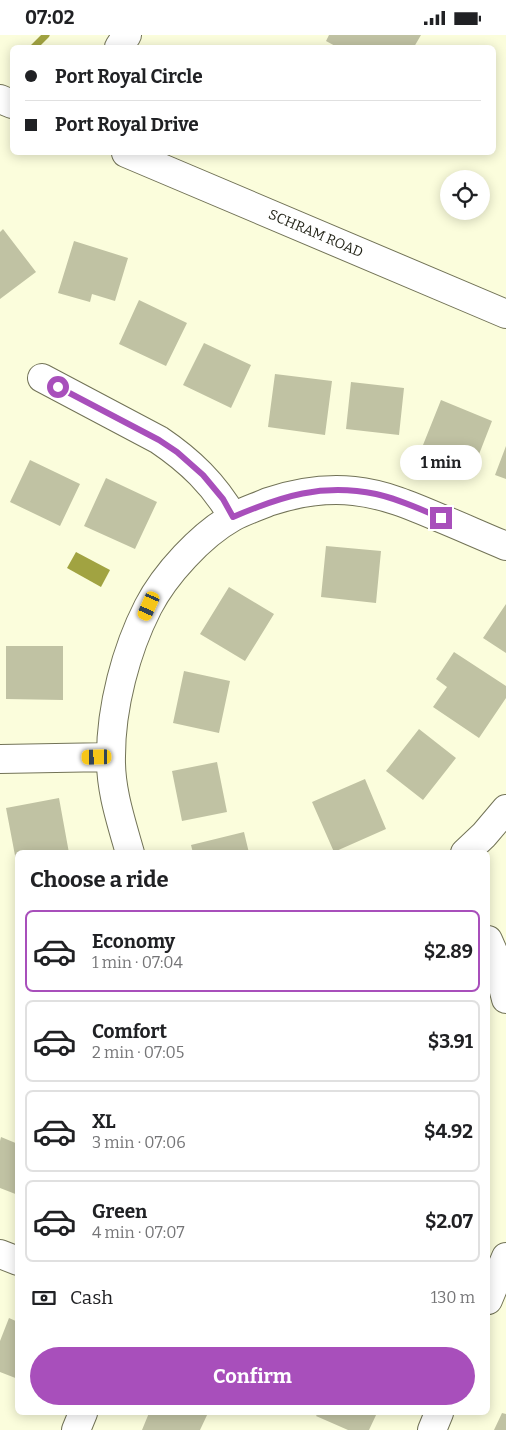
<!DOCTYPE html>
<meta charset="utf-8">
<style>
:root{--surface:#fff;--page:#f6f6f6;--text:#202124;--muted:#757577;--line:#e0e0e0;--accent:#a84fbb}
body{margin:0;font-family:Bitter,serif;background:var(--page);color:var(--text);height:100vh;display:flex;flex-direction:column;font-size:19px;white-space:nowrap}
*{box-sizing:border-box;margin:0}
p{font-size:16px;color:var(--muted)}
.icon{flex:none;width:28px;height:28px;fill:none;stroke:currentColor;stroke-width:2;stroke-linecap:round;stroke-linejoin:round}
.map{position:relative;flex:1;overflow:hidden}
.panel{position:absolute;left:15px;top:815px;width:475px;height:565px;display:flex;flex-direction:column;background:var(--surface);border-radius:8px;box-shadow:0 2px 12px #0003}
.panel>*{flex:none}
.top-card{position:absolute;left:10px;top:10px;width:486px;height:110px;border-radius:8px;box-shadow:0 2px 12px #0003;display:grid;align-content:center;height:110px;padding:0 15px;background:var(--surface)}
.controls{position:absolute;left:440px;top:135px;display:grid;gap:10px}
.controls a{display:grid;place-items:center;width:50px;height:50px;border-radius:50%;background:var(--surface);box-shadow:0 2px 12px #0003;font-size:25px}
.end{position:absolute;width:22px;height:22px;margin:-11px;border:6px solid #a84fbb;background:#fff;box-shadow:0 0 0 2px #fff}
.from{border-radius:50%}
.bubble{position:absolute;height:35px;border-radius:18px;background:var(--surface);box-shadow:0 2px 12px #0003;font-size:16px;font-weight:700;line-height:35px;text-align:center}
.car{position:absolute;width:15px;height:30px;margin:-15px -8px;border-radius:6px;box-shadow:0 0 4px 1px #0007;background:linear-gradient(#f5c518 24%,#345 0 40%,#f5c518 0 76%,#345 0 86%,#f5c518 0)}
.top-card b{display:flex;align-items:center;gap:18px;height:48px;font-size:19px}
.top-card b+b{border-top:1px solid var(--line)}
.top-card i{width:12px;height:12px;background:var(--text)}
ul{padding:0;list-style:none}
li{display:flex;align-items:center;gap:15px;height:82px;margin:0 10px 8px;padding:0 5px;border:2px solid var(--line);border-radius:8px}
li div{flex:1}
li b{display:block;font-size:19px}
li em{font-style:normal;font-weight:700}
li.on{border-color:var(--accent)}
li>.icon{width:45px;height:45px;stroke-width:1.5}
h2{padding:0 15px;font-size:22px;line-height:60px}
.pay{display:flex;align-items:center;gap:12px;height:55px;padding:0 15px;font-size:19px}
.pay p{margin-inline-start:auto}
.action{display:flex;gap:10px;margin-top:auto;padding:10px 15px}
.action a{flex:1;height:58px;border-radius:30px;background:var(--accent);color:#fff;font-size:20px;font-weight:700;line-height:58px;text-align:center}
.status{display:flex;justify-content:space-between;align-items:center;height:35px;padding:0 25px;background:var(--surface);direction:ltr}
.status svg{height:14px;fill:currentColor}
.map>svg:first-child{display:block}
.water{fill:#a1a341}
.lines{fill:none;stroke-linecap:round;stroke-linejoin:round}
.stream{stroke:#a1a341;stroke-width:7}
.building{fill:#c0c2a3}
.minor-casing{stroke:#727357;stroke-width:30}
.major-casing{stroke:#727357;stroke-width:30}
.minor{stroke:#fff;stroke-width:28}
.major{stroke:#fff;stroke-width:28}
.route{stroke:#a84fbb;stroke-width:6}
.labels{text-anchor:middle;stroke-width:4.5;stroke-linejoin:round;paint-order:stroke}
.street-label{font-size:14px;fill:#242519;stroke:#fff}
</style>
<div class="status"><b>07:02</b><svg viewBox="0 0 49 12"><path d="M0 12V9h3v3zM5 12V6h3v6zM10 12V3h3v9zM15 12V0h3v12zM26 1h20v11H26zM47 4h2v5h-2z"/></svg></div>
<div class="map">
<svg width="506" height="1395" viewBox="0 0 506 1395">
<rect width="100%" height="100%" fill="#fbfddc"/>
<!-- water -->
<path class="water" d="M76,517L110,535L101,552L67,533Z"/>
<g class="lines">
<!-- stream -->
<path class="stream" d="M34,12L46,0"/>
</g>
<!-- building -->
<path class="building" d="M329,0H421L414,12H337L326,6Z
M3,194L36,237L0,264V197Z
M74,206L128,223L115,266L92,259L90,267L58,258Z
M139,265L187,288L166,331L119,309Z
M204,308L251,330L231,373L183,350Z
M275,339L332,346L325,400L268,392Z
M351,347L404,353L399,400L346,394Z
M441,365L492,386L476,427L465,422L463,427L423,410Z
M506,411V444L495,440Z
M30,425L80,449L60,491L10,467Z
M106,443L157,467L135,514L84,491Z
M326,511L381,516L376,568L321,562Z
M229,552L274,579L245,626L200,599Z
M506,569V618L483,603Z
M6,611H63V665L6,664Z
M454,617L506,651V663L479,703L433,672L447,652L436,644Z
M184,636L230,646L219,698L173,688Z
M419,694L456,723L423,765L386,736Z
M217,727L227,777L182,786L172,736Z
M365,744L386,794L334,817L312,767Z
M59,763L69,818H18L17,831L6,773Z
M244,797L249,818H193L191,810Z
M1,1102L18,1109V1160L0,1153V1106Z
M9,1283L18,1287V1344L0,1337V1306Z
M149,1378H208L200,1395H142Z
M318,1378H377L369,1395H348L316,1381Z
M502,1378L506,1379V1395H494Z"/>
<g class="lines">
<defs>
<path id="minor" d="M119,12L127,0
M42,343L159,405C190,426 214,449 233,482
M0,724L111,722
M130,818C121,786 110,754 111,721C111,672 126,615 148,572C165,539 201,500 233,482C244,476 257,472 268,467C295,458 325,453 354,456C384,459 412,471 440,483C462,492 484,502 506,511
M465,818L484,800L506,774
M488,905L495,921L506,964
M0,1219L18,1226
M488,1265L506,1222
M76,1395L83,1378
M432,1395L439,1378"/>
<path id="major" d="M0,64L12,69
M126,118L506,279"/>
</defs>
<!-- minor casing -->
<use href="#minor" class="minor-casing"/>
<!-- major casing -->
<use href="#major" class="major-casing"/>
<!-- minor -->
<use href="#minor" class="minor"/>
<!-- major -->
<use href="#major" class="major"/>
</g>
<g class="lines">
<!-- route -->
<path class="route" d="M58,352L159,405L177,417L203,440L223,464L233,482C282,461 322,448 376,459C399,464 420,474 441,483"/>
</g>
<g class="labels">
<!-- street labels -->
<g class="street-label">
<text transform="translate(316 198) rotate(23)" y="5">SCHRAM ROAD</text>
</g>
</g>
</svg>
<div class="controls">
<a><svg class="icon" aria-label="locate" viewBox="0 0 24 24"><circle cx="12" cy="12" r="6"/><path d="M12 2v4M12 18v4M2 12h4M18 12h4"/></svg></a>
</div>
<i class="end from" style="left:58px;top:352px"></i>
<i class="end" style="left:441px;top:483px"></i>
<div class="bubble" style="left:400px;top:410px;width:82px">1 min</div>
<i class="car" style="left:149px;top:571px;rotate:204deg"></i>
<i class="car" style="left:97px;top:722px;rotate:269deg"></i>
<div class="top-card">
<b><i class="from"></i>Port Royal Circle</b>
<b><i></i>Port Royal Drive</b>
</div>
<section class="panel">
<h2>Choose a ride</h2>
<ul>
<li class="on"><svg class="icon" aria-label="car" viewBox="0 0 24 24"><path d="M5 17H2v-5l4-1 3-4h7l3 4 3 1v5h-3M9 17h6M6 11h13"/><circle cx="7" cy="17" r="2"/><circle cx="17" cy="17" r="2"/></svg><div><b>Economy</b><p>1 min · 07:04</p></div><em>$2.89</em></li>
<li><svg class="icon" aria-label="car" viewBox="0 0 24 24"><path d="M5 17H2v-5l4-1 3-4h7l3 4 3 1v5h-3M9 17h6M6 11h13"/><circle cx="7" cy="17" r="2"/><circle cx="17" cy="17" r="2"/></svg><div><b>Comfort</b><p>2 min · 07:05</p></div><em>$3.91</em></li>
<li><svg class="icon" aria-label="car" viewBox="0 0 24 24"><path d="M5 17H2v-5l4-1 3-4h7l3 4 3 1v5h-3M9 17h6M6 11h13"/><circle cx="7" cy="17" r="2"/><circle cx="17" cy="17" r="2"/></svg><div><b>XL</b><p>3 min · 07:06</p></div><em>$4.92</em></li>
<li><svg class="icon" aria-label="car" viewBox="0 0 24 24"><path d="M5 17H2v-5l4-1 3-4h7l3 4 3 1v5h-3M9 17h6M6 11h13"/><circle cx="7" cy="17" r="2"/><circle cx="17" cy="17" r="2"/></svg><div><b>Green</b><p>4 min · 07:07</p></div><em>$2.07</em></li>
</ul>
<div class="pay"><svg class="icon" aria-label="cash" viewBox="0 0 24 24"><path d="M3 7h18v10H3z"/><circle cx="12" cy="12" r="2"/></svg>Cash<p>130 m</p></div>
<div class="action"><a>Confirm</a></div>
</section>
</div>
